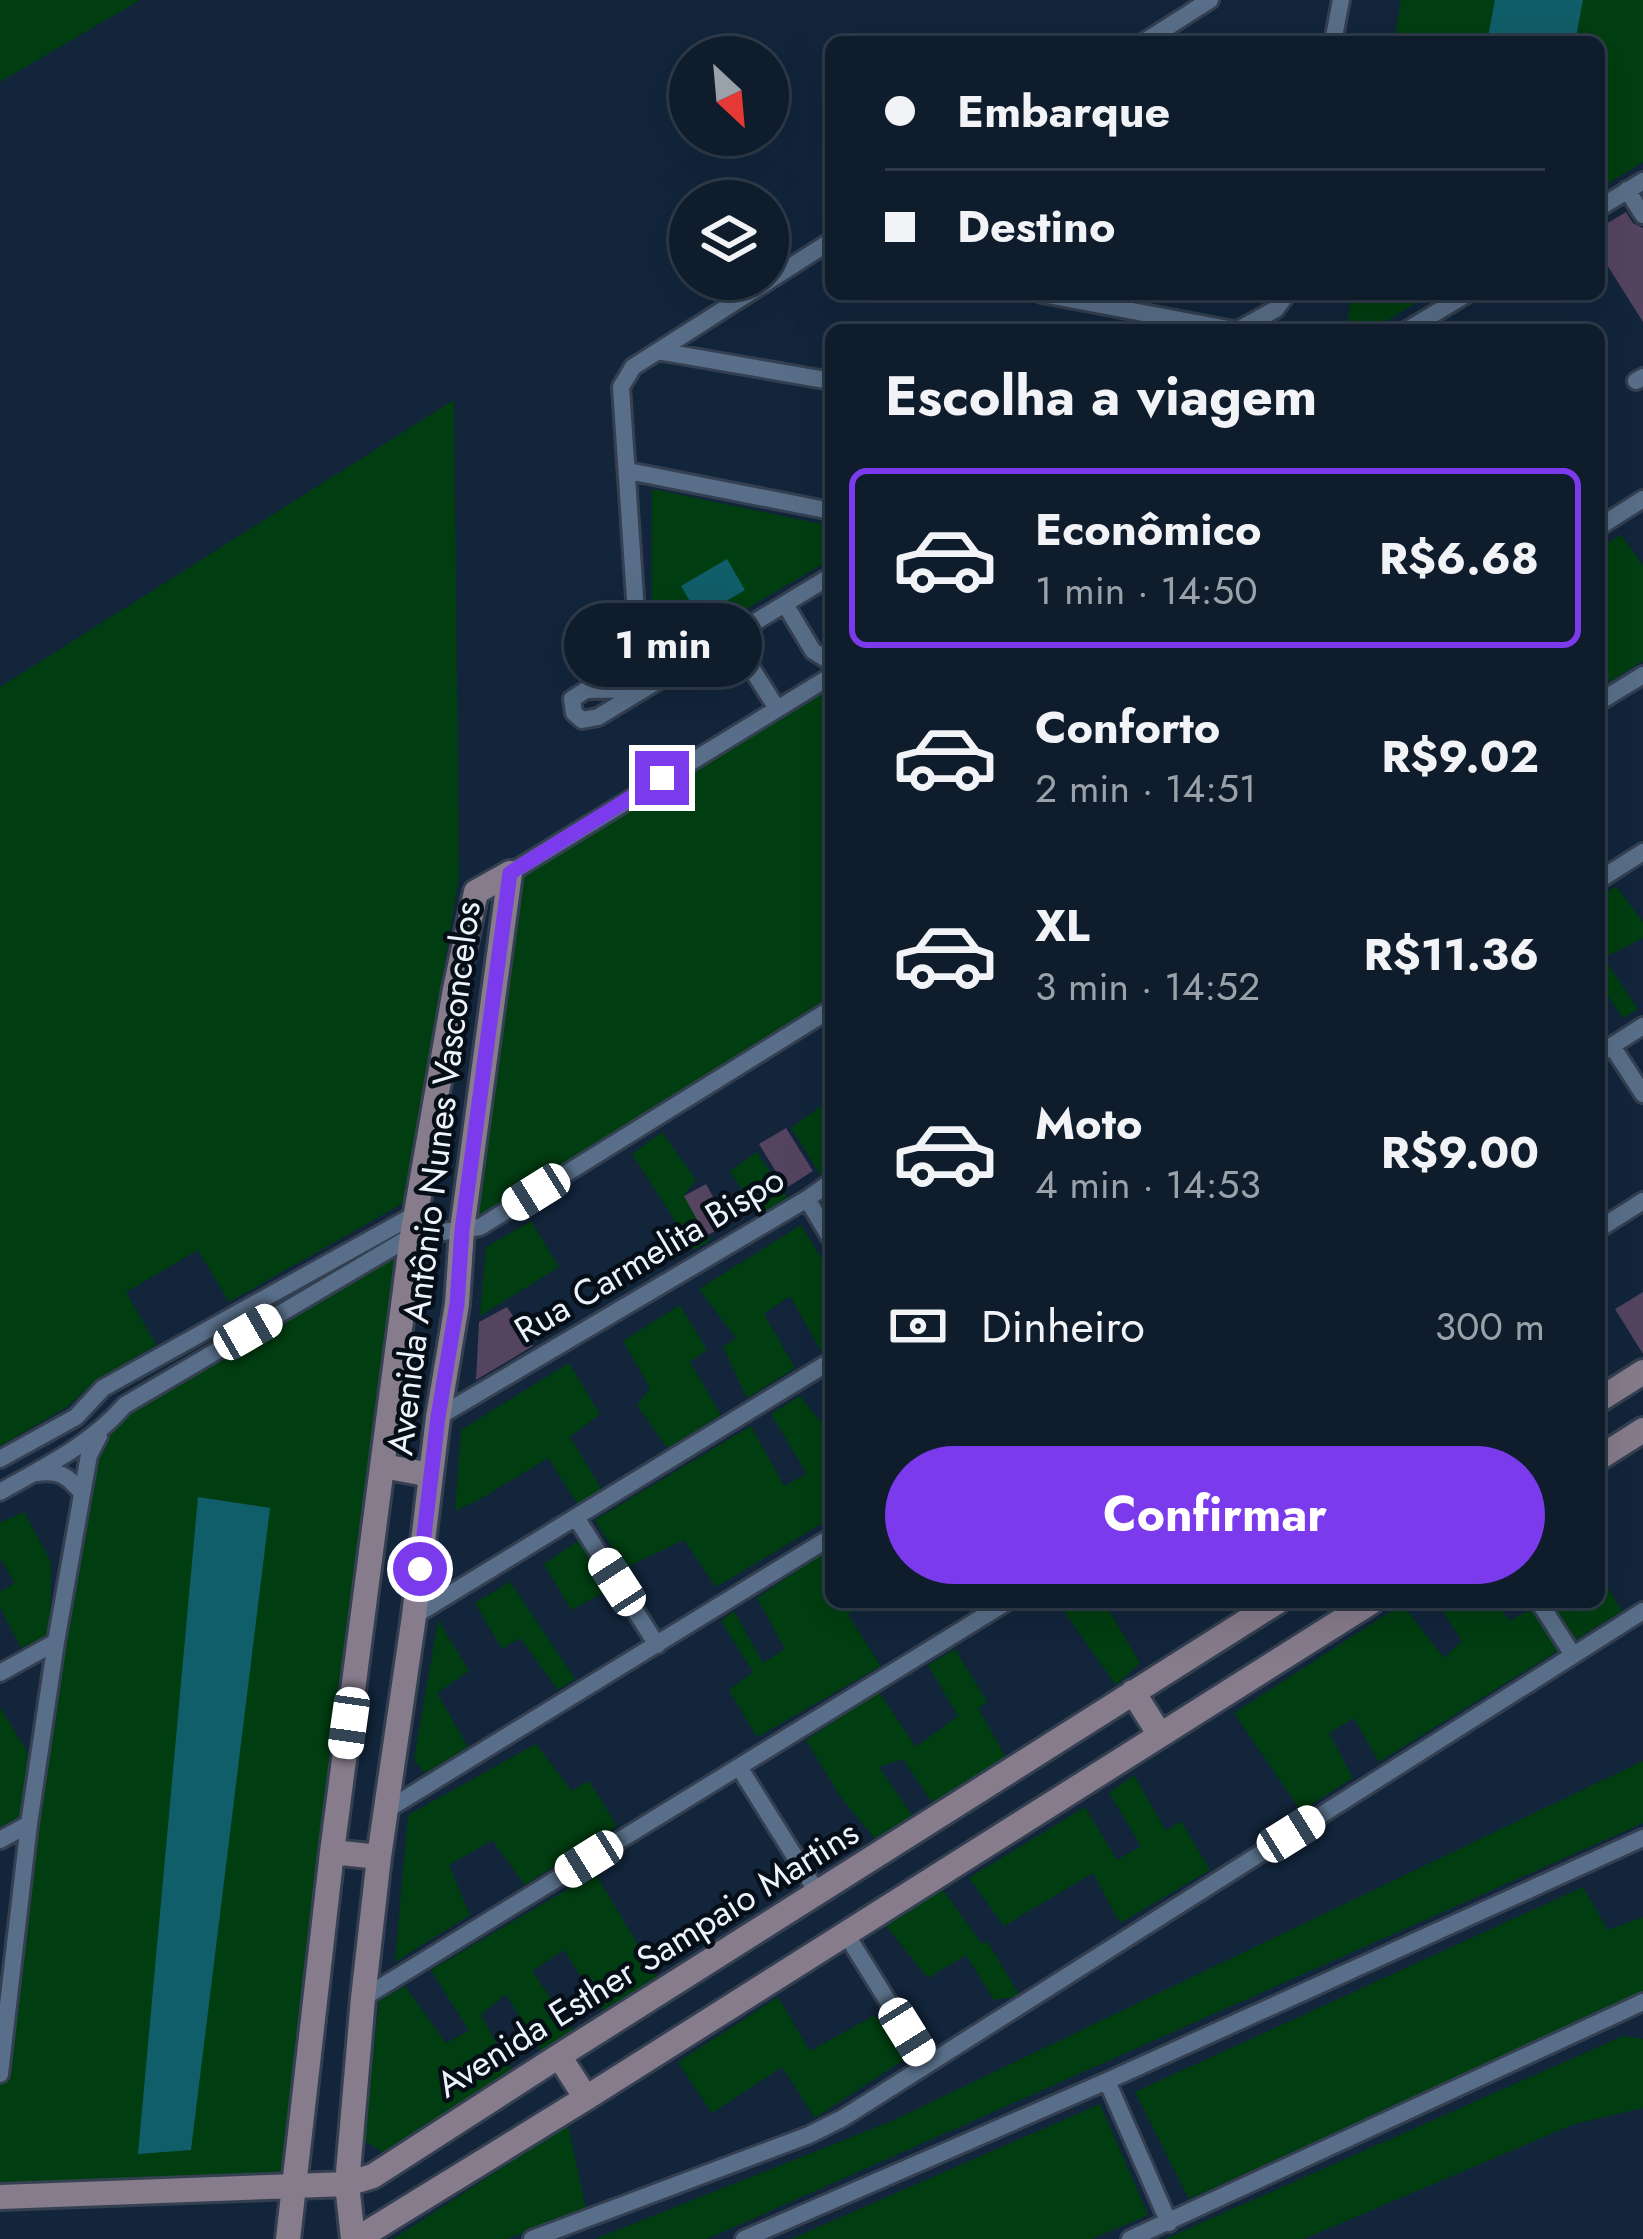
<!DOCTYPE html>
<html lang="pt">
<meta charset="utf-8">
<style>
:root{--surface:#0e1c2c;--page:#172534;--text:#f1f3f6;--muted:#9ba1a9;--line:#2e3a48;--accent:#7c3aed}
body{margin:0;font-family:Jost,sans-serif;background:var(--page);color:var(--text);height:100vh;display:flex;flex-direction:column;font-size:45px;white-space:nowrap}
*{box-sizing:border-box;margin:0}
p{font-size:39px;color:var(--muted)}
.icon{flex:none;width:66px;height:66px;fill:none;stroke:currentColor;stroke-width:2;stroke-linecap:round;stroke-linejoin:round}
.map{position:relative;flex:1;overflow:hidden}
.drawer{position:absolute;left:825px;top:324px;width:780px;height:1284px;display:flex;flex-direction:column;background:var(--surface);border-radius:18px;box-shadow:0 12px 48px #0002,0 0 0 3px var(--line)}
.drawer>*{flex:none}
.top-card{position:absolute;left:825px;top:36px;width:780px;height:264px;border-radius:18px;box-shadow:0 12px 48px #0002,0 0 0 3px var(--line);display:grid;align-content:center;height:264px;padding:0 60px;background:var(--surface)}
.needle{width:78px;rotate:154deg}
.fabs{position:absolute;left:669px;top:36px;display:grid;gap:24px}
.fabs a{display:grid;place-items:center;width:120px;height:120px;border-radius:50%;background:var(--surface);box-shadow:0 12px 48px #0002,0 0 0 3px var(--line);font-size:60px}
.end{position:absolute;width:54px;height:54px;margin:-27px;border:15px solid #7c3aed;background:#fff;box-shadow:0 0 0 6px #fff}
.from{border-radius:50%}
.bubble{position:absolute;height:84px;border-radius:42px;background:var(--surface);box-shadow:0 12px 48px #0002,0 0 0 3px var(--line);font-size:39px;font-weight:700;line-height:84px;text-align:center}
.car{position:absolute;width:36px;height:72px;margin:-36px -18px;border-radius:15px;box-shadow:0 0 9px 3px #0007;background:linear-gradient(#fff 24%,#345 0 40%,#fff 0 76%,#345 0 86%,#fff 0)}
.top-card b{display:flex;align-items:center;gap:42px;height:114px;font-size:45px}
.top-card b+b{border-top:3px solid var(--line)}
.top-card i{width:30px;height:30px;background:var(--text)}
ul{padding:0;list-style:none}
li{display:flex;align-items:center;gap:36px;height:180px;margin:0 24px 18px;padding:0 36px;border:6px solid transparent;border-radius:18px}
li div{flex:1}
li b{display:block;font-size:45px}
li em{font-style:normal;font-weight:700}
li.active{border-color:var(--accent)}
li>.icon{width:108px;height:108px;stroke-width:1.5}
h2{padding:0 60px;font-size:54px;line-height:144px}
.pay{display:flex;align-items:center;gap:30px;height:132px;padding:0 60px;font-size:45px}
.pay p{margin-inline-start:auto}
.button{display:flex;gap:24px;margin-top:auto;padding:24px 60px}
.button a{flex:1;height:138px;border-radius:72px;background:var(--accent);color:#fff;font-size:48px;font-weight:700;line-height:138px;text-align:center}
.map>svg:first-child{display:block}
.green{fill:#003e11}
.water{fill:#105e69}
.building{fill:#554460}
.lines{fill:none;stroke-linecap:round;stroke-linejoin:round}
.street-casing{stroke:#344051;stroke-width:22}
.secondary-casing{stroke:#344051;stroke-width:30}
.street{stroke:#596f89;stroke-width:16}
.secondary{stroke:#867c8c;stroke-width:24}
.route{stroke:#7c3aed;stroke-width:15}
.labels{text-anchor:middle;stroke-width:9;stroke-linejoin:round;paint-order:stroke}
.street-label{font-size:36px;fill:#ecf3fc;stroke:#060e17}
</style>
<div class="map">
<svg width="1643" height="2239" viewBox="0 0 1643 2239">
<rect width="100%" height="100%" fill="#12253b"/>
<!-- green -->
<path class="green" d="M0,0H140L0,82Z
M1401,0H1643V162L1599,189V42H1394Z
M1352,294H1430L1372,330H1346Z
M454,400L459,877L405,1202L229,1302L198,1250L126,1292L156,1345L97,1380L67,1407L0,1446V687Z
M652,489L831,526V559L651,665Z
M1621,535L1643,565V661L1609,682L1599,666V548Z
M831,676V1009L462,1230L510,873Z
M1616,886L1643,922V938L1604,958L1638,1009L1623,1018L1599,983V897Z
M831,1099V1171L822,1177L791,1128Z
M662,1132L696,1180L684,1195L711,1240L694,1250L632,1154Z
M757,1152L788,1199L758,1216L730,1171Z
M531,1221L559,1267L480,1316L486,1247Z
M801,1225L831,1273V1345L821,1351L790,1296L764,1314L795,1368L747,1398L723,1347L736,1338L699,1289Z
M412,1236L295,2186L0,2197V2074L89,1455L125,1405Z
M680,1305L707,1350L690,1362L721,1415L667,1448L637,1405L650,1388L623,1341Z
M569,1363L600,1414L570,1437L604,1493L579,1506L548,1458L482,1498L455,1511L461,1430Z
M800,1396L831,1435V1518L716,1587L684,1540L625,1568L595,1520L751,1426L784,1486L807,1474L771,1414Z
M24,1512L51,1562L50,1634L21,1648L0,1607V1592L15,1583L0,1558V1523Z
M579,1540L608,1590L571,1610L544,1564Z
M831,1548V1602H863L848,1615L881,1666L757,1737L729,1690L753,1672L721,1621L734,1611L763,1663L785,1649L757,1598Z
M1599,1573L1622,1611L1575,1640L1552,1602H1599Z
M510,1582L575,1679L558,1690L520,1638L502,1649L475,1603Z
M1057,1602H1104L1140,1663L1116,1685Z
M1437,1602H1497L1509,1621L1533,1608L1559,1650L1379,1762L1354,1718L1329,1733L1353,1778L1301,1811L1234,1713L1402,1604L1444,1658L1462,1641Z
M438,1620L469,1671L437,1693L468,1747L425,1773L414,1760Z
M955,1649L987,1702L978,1708L1007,1759L932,1802L903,1759L879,1767L912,1815L875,1839L840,1796L806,1740L879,1692L916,1747L958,1716L928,1665Z
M0,1707L28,1753L22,1815L0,1827Z
M536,1744L572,1791L589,1781L617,1826L525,1885L492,1840L449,1865L470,1915L395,1962L408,1815Z
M1643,1761V1823L707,2239H595L892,2121Z
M1134,1775L1166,1831L1181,1821L1210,1870L1120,1923L1093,1873L1004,1926L969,1878L1085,1807L1117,1860L1141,1846L1109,1793Z
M595,1873L657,1977L603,2011L564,1950L532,1971L573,2030L541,2052L506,1994L481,2015L513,2072L384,2153L364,2140L379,2001L405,1986L446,2043L469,2031L431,1970Z
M1583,1887L1608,1930L1643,1917V1992L1189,2199L1135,2092Z
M943,1890L982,1944L987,1941L1020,1996L994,2000L966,1955L928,1978L885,1925Z
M778,1997L810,2051L875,2015L905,2059L815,2118L782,2067L712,2113L678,2062Z
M1623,2036L1643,2039V2108L1574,2124L1304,2239H1165Z
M1100,2104L1148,2215L1092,2239H791Z
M568,2125L586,2209L508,2239H393Z"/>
<!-- water -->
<path class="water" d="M1495,0H1583L1575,42H1487Z
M727,559L745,590L699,617L681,586Z
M198,1497L270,1508L191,2150L138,2154Z"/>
<!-- building -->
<path class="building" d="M1626,212L1633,223L1643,228V322L1599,252V228Z
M786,1128L813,1171L786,1188L759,1144Z
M706,1184L728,1224L706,1236L684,1196Z
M1643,1292V1354L1615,1309Z
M507,1307L533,1346L476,1380L479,1322Z"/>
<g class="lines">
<defs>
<path id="street" d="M1144,42L1210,0
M1333,42L1341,0
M1627,190L1643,215
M1599,208L1643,181
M1042,294L1234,330
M1238,330L1276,309L1287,294
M1407,330L1467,294
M658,351L831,381
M1636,381L1643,377
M628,471L831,511
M1599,527L1643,499
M785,604L813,651L831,662
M731,636L776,707
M641,689L621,387L633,367L831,241
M641,689L586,690L572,699L574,713L582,720L598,717L831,576
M1599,702L1643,675
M510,873L831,676
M1599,880L1643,852
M1612,1046L1643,1094
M1599,1054L1643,1026
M807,1199L831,1239
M1599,1229L1643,1201
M438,1417L807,1199L831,1182
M0,1459L76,1417L103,1388L416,1214
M37,1473C60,1470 68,1476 82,1493
M0,1492C46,1466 90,1445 125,1405L412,1236L480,1227L831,1009
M577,1519L657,1645
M1539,1602L1573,1655
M414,1616L831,1361
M0,1673L56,1642
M739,1767L817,1892
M385,1811L831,1537
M0,1840L29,1824
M846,1934L927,2064
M363,1998L1007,1602
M0,2074L29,1824L56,1642L89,1455L99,1436
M1107,2081L1169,2223
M532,2239L809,2135L843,2118L1643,1611
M744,2239L1107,2081L1643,1838
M1130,2239L1643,2002"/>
<path id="secondary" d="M1599,1400L1643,1372
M1599,1458L1643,1430
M383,1466L431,1475
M1133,1692L1160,1735
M332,1852L379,1857
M559,2056L586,2098
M0,2197L347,2184L373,2176L559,2056L1277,1602
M288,2239L332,1852L412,1236L455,989L476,892L510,873
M353,2239L347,2184L363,1998L379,1857L414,1616L438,1417L457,1304L462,1230L510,873
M357,2239L586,2098L1371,1602"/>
</defs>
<!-- street casing -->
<use href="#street" class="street-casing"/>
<!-- secondary casing -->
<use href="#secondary" class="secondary-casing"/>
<!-- street -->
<use href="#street" class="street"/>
<!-- secondary -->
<use href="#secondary" class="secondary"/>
</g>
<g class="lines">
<!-- route -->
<path class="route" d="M420,1569L438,1417L457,1304L462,1230L510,873L662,778"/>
</g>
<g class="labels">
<!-- street labels -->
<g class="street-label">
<text transform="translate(433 1178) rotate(-83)" y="13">Avenida Antônio Nunes Vasconcelos</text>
<text transform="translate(649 1254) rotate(-31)" y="13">Rua Carmelita Bispo</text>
<text transform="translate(647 1958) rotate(-32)" y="13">Avenida Esther Sampaio Martins</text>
</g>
</g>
</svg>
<div class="fabs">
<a><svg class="needle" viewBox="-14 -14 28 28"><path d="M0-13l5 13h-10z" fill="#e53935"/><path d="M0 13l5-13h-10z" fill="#9ba1a9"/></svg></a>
<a><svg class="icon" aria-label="layers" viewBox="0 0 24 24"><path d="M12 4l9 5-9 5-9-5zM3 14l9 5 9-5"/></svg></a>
</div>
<i class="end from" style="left:420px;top:1569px"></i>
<i class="end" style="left:662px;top:778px"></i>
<div class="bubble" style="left:564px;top:603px;width:198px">1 min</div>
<i class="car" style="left:536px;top:1192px;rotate:238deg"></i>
<i class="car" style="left:248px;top:1332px;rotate:60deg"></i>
<i class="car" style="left:617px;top:1582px;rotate:327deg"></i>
<i class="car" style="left:349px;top:1723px;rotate:188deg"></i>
<i class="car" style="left:1291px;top:1834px;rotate:58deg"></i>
<i class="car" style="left:589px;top:1859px;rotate:238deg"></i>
<i class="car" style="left:907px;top:2032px;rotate:148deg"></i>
<div class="top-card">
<b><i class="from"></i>Embarque</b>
<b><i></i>Destino</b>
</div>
<section class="drawer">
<h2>Escolha a viagem</h2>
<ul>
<li class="active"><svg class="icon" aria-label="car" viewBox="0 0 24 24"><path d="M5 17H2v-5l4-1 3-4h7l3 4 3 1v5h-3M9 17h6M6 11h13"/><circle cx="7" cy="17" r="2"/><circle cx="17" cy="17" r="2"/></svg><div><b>Econômico</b><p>1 min · 14:50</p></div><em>R$6.68</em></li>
<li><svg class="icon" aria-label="car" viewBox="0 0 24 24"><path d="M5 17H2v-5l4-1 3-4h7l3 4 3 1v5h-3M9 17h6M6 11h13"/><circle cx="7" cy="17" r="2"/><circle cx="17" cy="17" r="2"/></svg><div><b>Conforto</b><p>2 min · 14:51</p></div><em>R$9.02</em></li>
<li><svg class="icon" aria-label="car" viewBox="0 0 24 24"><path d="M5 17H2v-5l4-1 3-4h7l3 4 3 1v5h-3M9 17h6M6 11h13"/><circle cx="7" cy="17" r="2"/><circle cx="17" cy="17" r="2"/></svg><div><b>XL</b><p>3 min · 14:52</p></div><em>R$11.36</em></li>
<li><svg class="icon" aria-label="car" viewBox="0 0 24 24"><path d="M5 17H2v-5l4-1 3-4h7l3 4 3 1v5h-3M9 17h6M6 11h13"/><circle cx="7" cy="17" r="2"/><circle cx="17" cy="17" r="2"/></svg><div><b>Moto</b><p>4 min · 14:53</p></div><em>R$9.00</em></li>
</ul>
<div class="pay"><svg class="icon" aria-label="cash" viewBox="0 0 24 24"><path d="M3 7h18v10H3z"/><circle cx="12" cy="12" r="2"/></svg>Dinheiro<p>300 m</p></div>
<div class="button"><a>Confirmar</a></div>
</section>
</div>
